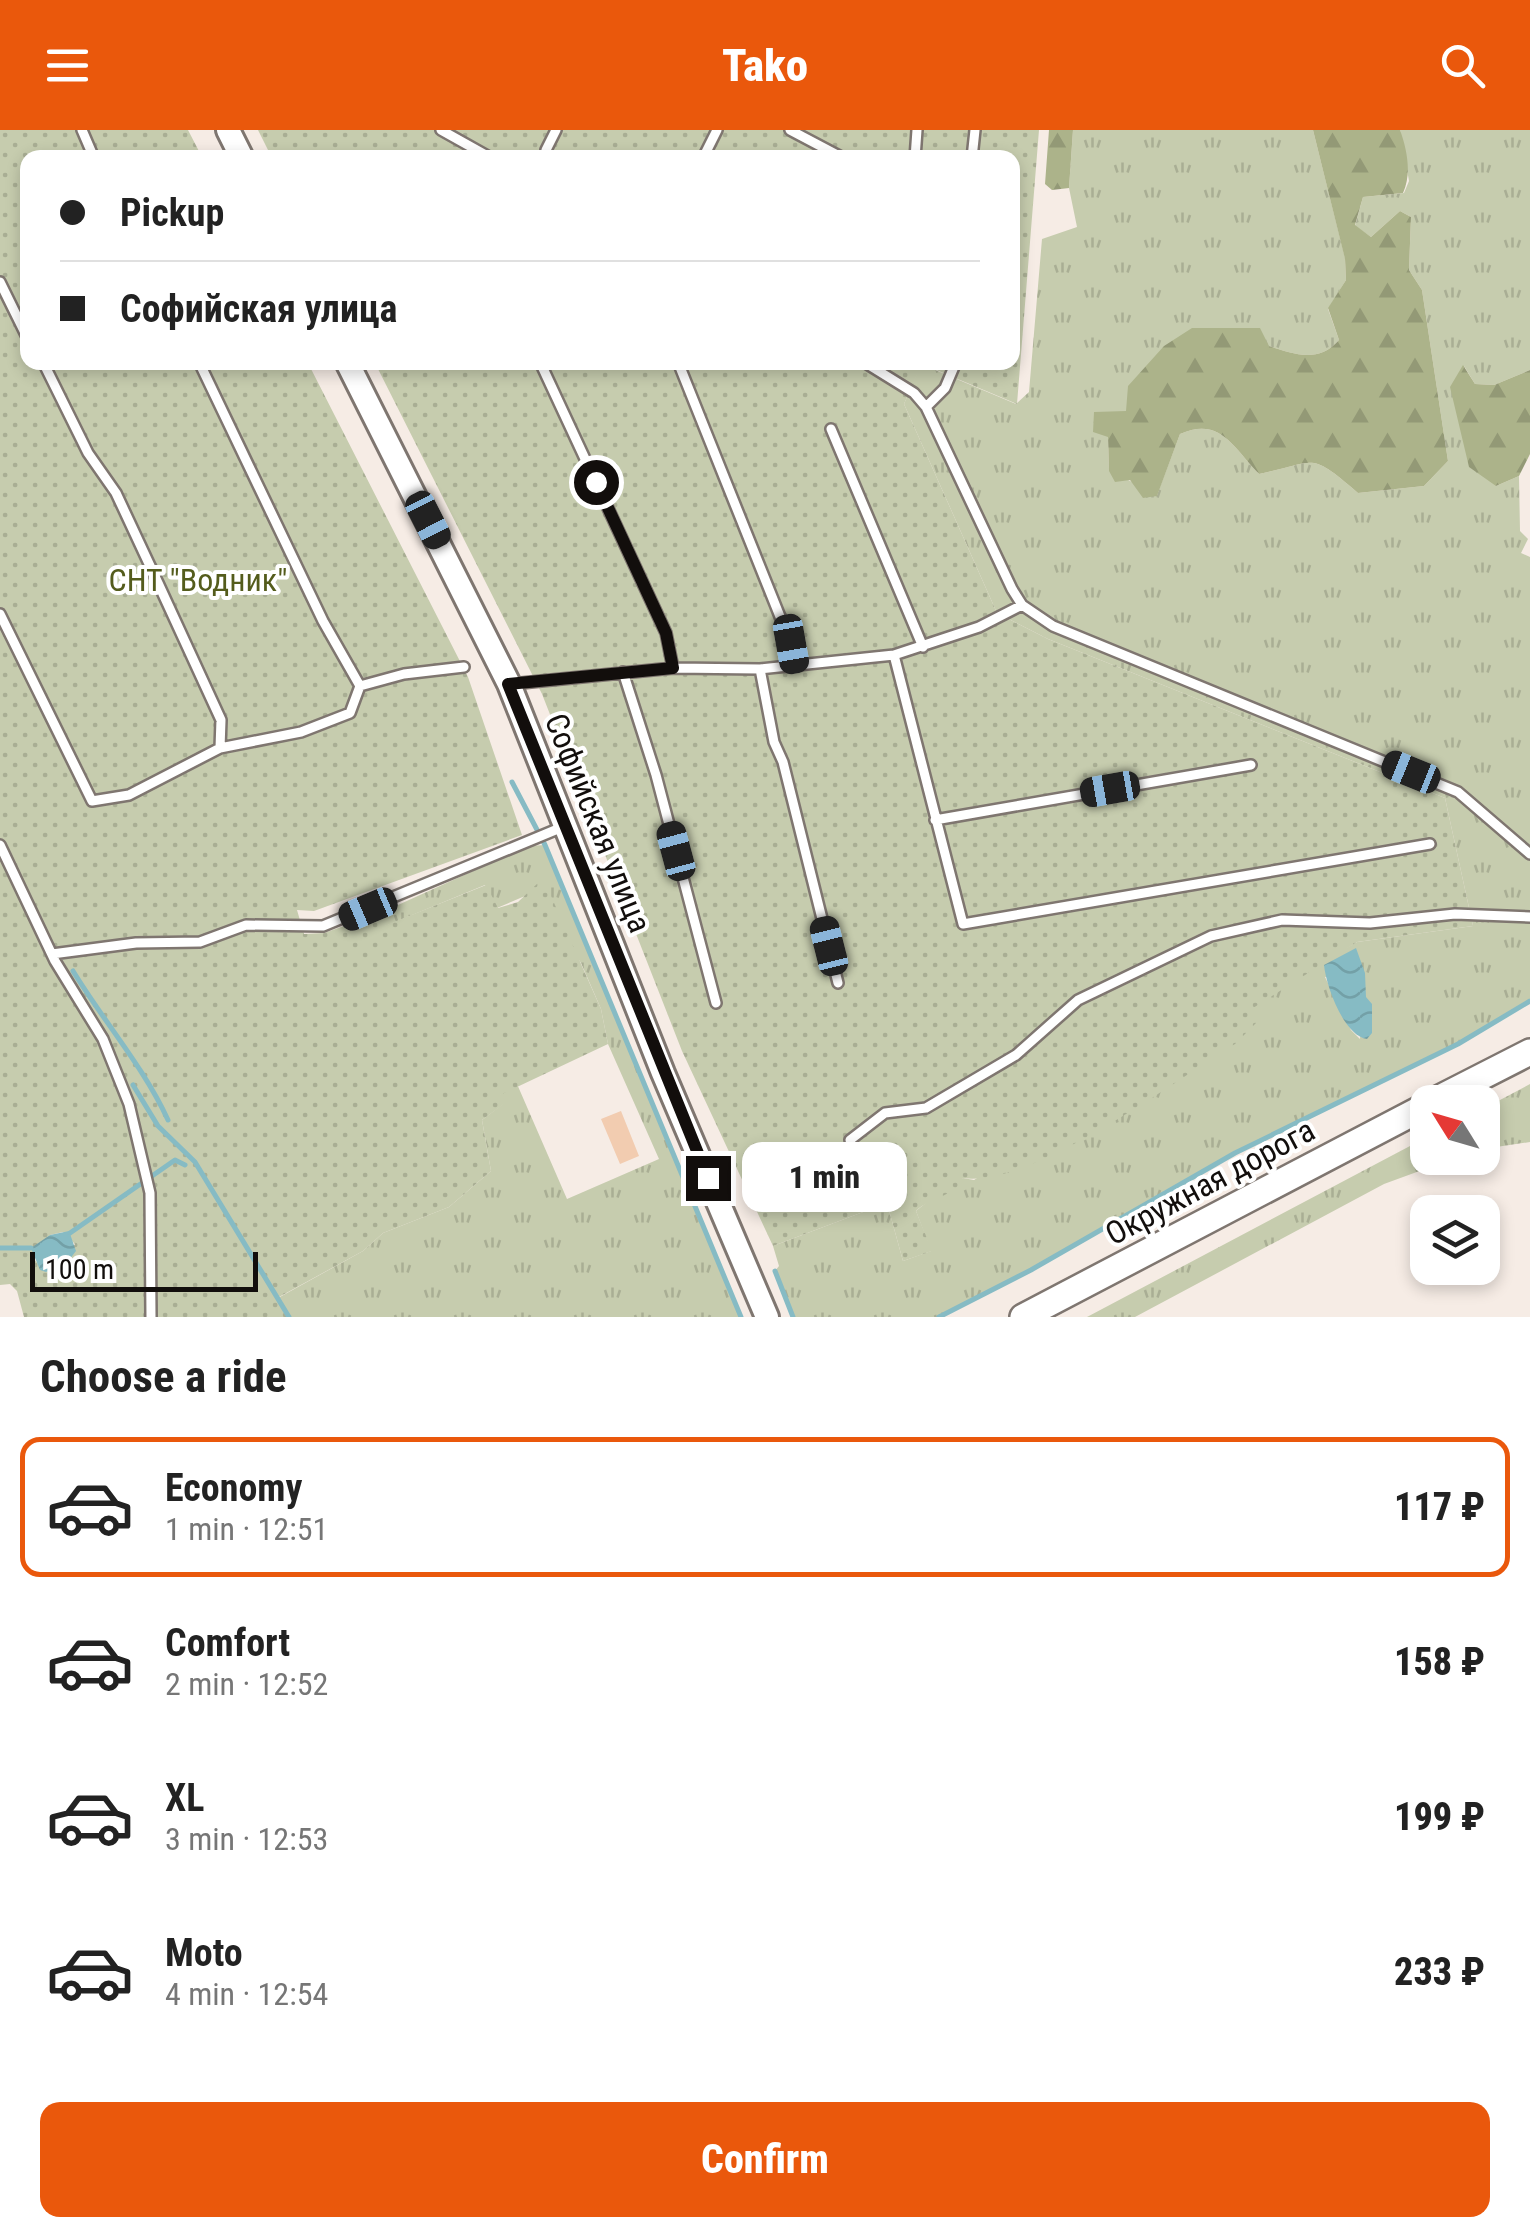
<!DOCTYPE html>
<meta charset="utf-8">
<style>
:root{--surface:#fff;--page:#f2f2f2;--text:#222;--muted:#767676;--line:#e0e0e0;--accent:#ea580c}
body{margin:0;font-family:"Roboto Condensed",sans-serif;background:var(--page);color:var(--text);height:100vh;display:flex;flex-direction:column;font-size:38px;white-space:nowrap}
*{box-sizing:border-box;margin:0}
p{font-size:32px;color:var(--muted)}
.icon{flex:none;width:55px;height:55px;fill:none;stroke:currentColor;stroke-width:2;stroke-linecap:round;stroke-linejoin:round}
.map{position:relative;height:1187px;overflow:hidden}
.details{display:flex;flex-direction:column;background:var(--surface);flex:1}
.details>*{flex:none}
.hud{position:absolute;left:20px;top:20px;width:1000px;height:220px;border-radius:20px;box-shadow:0 5px 15px #0003;display:grid;align-content:center;height:220px;padding:0 40px;background:var(--surface)}
.needle{width:65px;rotate:307deg}
.buttons{position:absolute;left:1410px;top:955px;display:grid;gap:20px}
.buttons a{display:grid;place-items:center;width:90px;height:90px;border-radius:20px;background:var(--surface);box-shadow:0 5px 15px #0003;font-size:50px}
.scale{position:absolute;left:30px;bottom:25px;width:228px;box-sizing:border-box;padding-left:10px;border:5px solid #120e0c;border-top:0;font-size:28px;line-height:35px;white-space:nowrap;color:#120e0c;-webkit-text-stroke:8px #fff;paint-order:stroke}
.end{position:absolute;width:45px;height:45px;margin:-22px;border:12px solid #120e0c;background:#fff;box-shadow:0 0 0 5px #fff}
.from{border-radius:50%}
.bubble{position:absolute;height:70px;border-radius:20px;background:var(--surface);box-shadow:0 5px 15px #0003;font-size:32px;font-weight:800;line-height:70px;text-align:center}
.car{position:absolute;width:30px;height:60px;margin:-30px -15px;border-radius:12px;box-shadow:0 0 8px 2px #0007;background:linear-gradient(#222 24%,#8ab4d8 0 40%,#222 0 76%,#8ab4d8 0 86%,#222 0)}
.hud b{display:flex;align-items:center;gap:35px;height:95px;font-size:38px}
.hud b+b{border-top:2px solid var(--line)}
.hud i{width:25px;height:25px;background:var(--text)}
ul{padding:0;list-style:none}
li{display:flex;align-items:center;gap:30px;height:140px;margin:0 20px 15px;padding:0 20px;border:5px solid transparent;border-radius:20px}
li div{flex:1}
li b{display:block;font-size:38px}
li em{font-style:normal;font-weight:800}
li.current{border-color:var(--accent)}
li>.icon{width:90px;height:90px;stroke-width:1.5}
h2{padding:0 40px;font-size:45px;line-height:120px}
.action{display:flex;gap:20px;margin-top:auto;padding:20px 40px}
.action a{flex:1;height:115px;border-radius:20px;background:var(--accent);color:#fff;font-size:40px;font-weight:800;line-height:115px;text-align:center}
header{display:flex;justify-content:space-between;align-items:center;height:130px;padding:0 40px;background:var(--accent);color:#fff;font-size:45px;font-weight:800}
.map>svg:first-child{display:block}
.grass{fill:url(#grass-tufts);fill-rule:evenodd}
.forest{fill:url(#forest-firs)}
.garden{fill:url(#garden-dots);fill-rule:evenodd}
.water{fill:url(#water-waves)}
.lines{fill:none;stroke-linecap:round;stroke-linejoin:round}
.stream{stroke:#86bbc4;stroke-width:5}
.building{fill:#f2ccb0}
.service-casing{stroke:#7f7670;stroke-width:14}
.secondary-casing{stroke:#7f7670;stroke-width:28}
.primary-casing{stroke:#7f7670;stroke-width:30}
.service{stroke:#fff;stroke-width:9}
.secondary{stroke:#fff;stroke-width:22}
.primary{stroke:#fff;stroke-width:25}
.route{stroke:#120e0c;stroke-width:12}
.labels{text-anchor:middle;stroke-width:8;stroke-linejoin:round;paint-order:stroke}
.park-label{font-size:32px;fill:#545c1c;stroke:#fff}
.street-label{font-size:32px;fill:#120e0c;stroke:#fff}
</style>
<header><svg class="icon" aria-label="menu" viewBox="0 0 24 24"><path d="M4 6h16M4 12h16M4 18h16"/></svg>Tako<svg class="icon" aria-label="search" viewBox="0 0 24 24"><circle cx="10" cy="10" r="6"/><path d="M15 15l6 6"/></svg></header>
<div class="map">
<svg width="1530" height="1187" viewBox="0 0 1530 1187">
<defs>
<pattern id="grass-tufts" width="24" height="20" patternUnits="userSpaceOnUse" patternTransform="scale(2.5)"><rect width="24" height="20" fill="#c6ccae"/><path d="M3 7l-1-3M5 7V3M7 7l1-3M15 17l-1-3M17 17v-4M19 17l1-3" fill="none" stroke="#a9ae94"/></pattern>
<pattern id="forest-firs" width="22" height="20" patternUnits="userSpaceOnUse" patternTransform="scale(2.5)"><rect width="22" height="20" fill="#acb38a"/><path d="M5 1l3.5 6h-7zM16 11l3.5 6h-7z" fill="#939976"/></pattern>
<pattern id="garden-dots" width="8" height="8" patternUnits="userSpaceOnUse" patternTransform="scale(2.5)"><rect width="8" height="8" fill="#c6ccae"/><path d="M2 2h.1M6 6h.1" fill="none" stroke="#a9ae94" stroke-width="1.8" stroke-linecap="round"/></pattern>
<pattern id="water-waves" width="16" height="10" patternUnits="userSpaceOnUse" patternTransform="scale(2.5)"><rect width="16" height="10" fill="#86bbc4"/><path d="M0 5q4-4 8 0t8 0" fill="none" stroke="#73a0a7"/></pattern>
</defs>
<rect width="100%" height="100%" fill="#f6ece5"/>
<!-- grass -->
<path class="grass" d="M1073,0H1313L1345,128L1346,150L1328,179L1339,210C1319,233 1295,225 1269,216L1127,281L1108,307L1109,340L1157,365L1180,304C1220,286 1233,317 1259,344C1318,332 1308,320 1358,363L1424,356L1448,331L1422,160L1409,140L1411,87L1400,81L1371,107L1355,96L1363,67L1404,63L1409,51L1400,0H1530V240L1494,255L1475,254L1464,236L1496,356L1519,346L1520,401L1528,409L1521,423L1530,427V871L1458,914L1235,1023L1031,1140L939,1187H793L775,1141L779,1136L773,1116L887,1073L903,1131L931,1121L916,1081C930,1068 947,1061 963,1048L974,1050L1316,835L1357,812L1473,796L1445,668L1048,509L997,483L904,274L921,234L1016,274L1029,262L1042,109L1077,97L1069,58ZM1365,843L1360,909L1351,900L1325,847Z
M545,715L741,1187H289L278,1168L363,1121L383,1103L449,1077L491,1041L482,990L503,974L499,965L517,954L567,1069L659,1029L608,914L601,879L581,833L532,763L497,778L485,755L383,797L378,784L528,716Z
M1530,954V1012L1483,1019V979Z
M1427,1007L1428,1028H1455L1384,1054L1135,1187H1087Z"/>
<!-- forest -->
<path class="forest" d="M1049,0H1073L1069,58L1052,60L1045,54Z
M1313,0H1400C1407,19 1412,44 1403,63L1363,67L1355,95L1371,107L1400,81L1411,87L1409,140L1422,160L1448,331L1424,356L1358,363C1308,320 1318,332 1259,344C1233,317 1220,286 1180,304L1157,366L1143,368L1130,350L1115,352L1109,341L1108,307L1093,302L1094,282L1126,281L1128,256L1164,216L1192,198H1260L1269,216C1295,225 1319,233 1339,210L1328,178L1346,150L1345,129Z
M1463,235L1475,254L1494,255L1530,240V324L1519,346L1496,356L1469,337L1450,257Z"/>
<!-- garden -->
<path class="garden" d="M0,0H188L202,27L28,28V232L308,233L468,547L522,705L314,781L297,780L304,804L324,803L378,784L384,796L486,755L498,778L518,772L538,753L547,757L601,879L608,914L500,965L504,974L482,990L491,1041L449,1077L383,1103L363,1121L279,1167L289,1187H24L17,1161L10,1154L0,1155ZM63,1102L75,1114L62,1134L46,1142L33,1128L50,1105Z
M258,0H1039L1017,274L922,234L904,274L997,483L1048,509L1445,668L1473,796L1357,812L1253,878L1257,892L1235,914C1175,951 1030,1058 963,1048C955,1067 930,1067 916,1081L932,1121L903,1131L887,1073L773,1116L682,921L542,564L375,233L1012,232V28H272Z"/>
<!-- water -->
<path class="water" d="M1356,818L1365,843L1366,867L1372,874V903L1367,909C1344,906 1326,856 1324,835Z
M69,1101L76,1121L66,1134L46,1142L40,1140L31,1118L50,1105Z"/>
<g class="lines">
<!-- stream -->
<path class="stream" d="M512,652L545,715L741,1187
M73,841C104,892 143,936 168,990
M133,955L158,996L195,1032L289,1187
M70,1103L175,1030L185,1035
M0,1118H31
M775,1141L793,1187
M939,1187L1031,1140L1235,1023L1458,914L1530,871"/>
</g>
<!-- building -->
<path class="building" d="M621,981L639,1026L620,1034L601,989Z
M787,1017L795,1035L764,1049L756,1032Z"/>
<g class="lines">
<defs>
<path id="service" d="M82,0L94,28
M441,0L491,28
M790,0L843,28
M546,20L556,0
M703,28L717,0
M915,28L917,0
M972,28L975,0
M0,152L28,209
M199,232L323,491L360,556
M540,232L666,503L673,538
M678,232L791,514L795,535
M864,232L914,263L926,277L1012,459L1022,475L1053,496L1458,662L1530,724
M926,277L945,258L956,232
M831,299L923,517
M0,484L92,671L129,665L220,618L221,590L158,453L116,363L88,323L43,232
M894,525L963,794L1430,714
M760,539L774,612L783,632L838,853
M623,542L656,645L716,873
M511,554L673,538L760,539L894,525L979,497L1022,475
M220,618L301,602L350,583L360,556L404,544L464,537
M935,690L1251,635
M0,715L55,831L103,909L129,974L150,1063L151,1187
M52,824L136,813L200,812L246,795L323,796L565,696
M850,1010L885,983L926,978L1016,925L1078,870L1211,806L1282,790L1370,793L1455,784L1530,787"/>
<path id="secondary" d="M228,0L242,28
M347,232L509,554L663,943L767,1187"/>
<path id="primary" d="M1432,972L1530,922
M1023,1187L1428,975"/>
</defs>
<!-- service casing -->
<use href="#service" class="service-casing"/>
<!-- secondary casing -->
<use href="#secondary" class="secondary-casing"/>
<!-- primary casing -->
<use href="#primary" class="primary-casing"/>
<!-- service -->
<use href="#service" class="service"/>
<!-- secondary -->
<use href="#secondary" class="secondary"/>
<!-- primary -->
<use href="#primary" class="primary"/>
</g>
<g class="lines">
<!-- route -->
<path class="route" d="M596,352L666,503L673,538L508,554L708,1048"/>
</g>
<g class="labels">
<!-- park labels -->
<g class="park-label">
<text x="198" y="461">СНТ "Водник"</text>
</g>
<!-- street labels -->
<g class="street-label">
<text transform="translate(598 693) rotate(68)" y="11">Софийская улица</text>
<text transform="translate(1210 1052) rotate(-28)" y="11">Окружная дорога</text>
</g>
</g>
</svg>
<div class="buttons">
<a><svg class="needle" viewBox="-14 -14 28 28"><path d="M0-13l5 13h-10z" fill="#e53935"/><path d="M0 13l5-13h-10z" fill="#767676"/></svg></a>
<a><svg class="icon" aria-label="layers" viewBox="0 0 24 24"><path d="M12 4l9 5-9 5-9-5zM3 14l9 5 9-5"/></svg></a>
</div>
<div class="scale">100 m</div>
<i class="end from" style="left:596px;top:352px"></i>
<i class="end" style="left:708px;top:1048px"></i>
<div class="bubble" style="left:742px;top:1012px;width:165px">1 min</div>
<i class="car" style="left:428px;top:390px;rotate:153deg"></i>
<i class="car" style="left:791px;top:514px;rotate:170deg"></i>
<i class="car" style="left:1411px;top:642px;rotate:292deg"></i>
<i class="car" style="left:1110px;top:659px;rotate:260deg"></i>
<i class="car" style="left:676px;top:721px;rotate:345deg"></i>
<i class="car" style="left:368px;top:779px;rotate:247deg"></i>
<i class="car" style="left:829px;top:816px;rotate:346deg"></i>
<div class="hud">
<b><i class="from"></i>Pickup</b>
<b><i></i>Софийская улица</b>
</div>
</div>
<section class="details">
<h2>Choose a ride</h2>
<ul>
<li class="current"><svg class="icon" aria-label="car" viewBox="0 0 24 24"><path d="M5 17H2v-5l4-1 3-4h7l3 4 3 1v5h-3M9 17h6M6 11h13"/><circle cx="7" cy="17" r="2"/><circle cx="17" cy="17" r="2"/></svg><div><b>Economy</b><p>1 min · 12:51</p></div><em>117 ₽</em></li>
<li><svg class="icon" aria-label="car" viewBox="0 0 24 24"><path d="M5 17H2v-5l4-1 3-4h7l3 4 3 1v5h-3M9 17h6M6 11h13"/><circle cx="7" cy="17" r="2"/><circle cx="17" cy="17" r="2"/></svg><div><b>Comfort</b><p>2 min · 12:52</p></div><em>158 ₽</em></li>
<li><svg class="icon" aria-label="car" viewBox="0 0 24 24"><path d="M5 17H2v-5l4-1 3-4h7l3 4 3 1v5h-3M9 17h6M6 11h13"/><circle cx="7" cy="17" r="2"/><circle cx="17" cy="17" r="2"/></svg><div><b>XL</b><p>3 min · 12:53</p></div><em>199 ₽</em></li>
<li><svg class="icon" aria-label="car" viewBox="0 0 24 24"><path d="M5 17H2v-5l4-1 3-4h7l3 4 3 1v5h-3M9 17h6M6 11h13"/><circle cx="7" cy="17" r="2"/><circle cx="17" cy="17" r="2"/></svg><div><b>Moto</b><p>4 min · 12:54</p></div><em>233 ₽</em></li>
</ul>
<div class="action"><a>Confirm</a></div>
</section>
